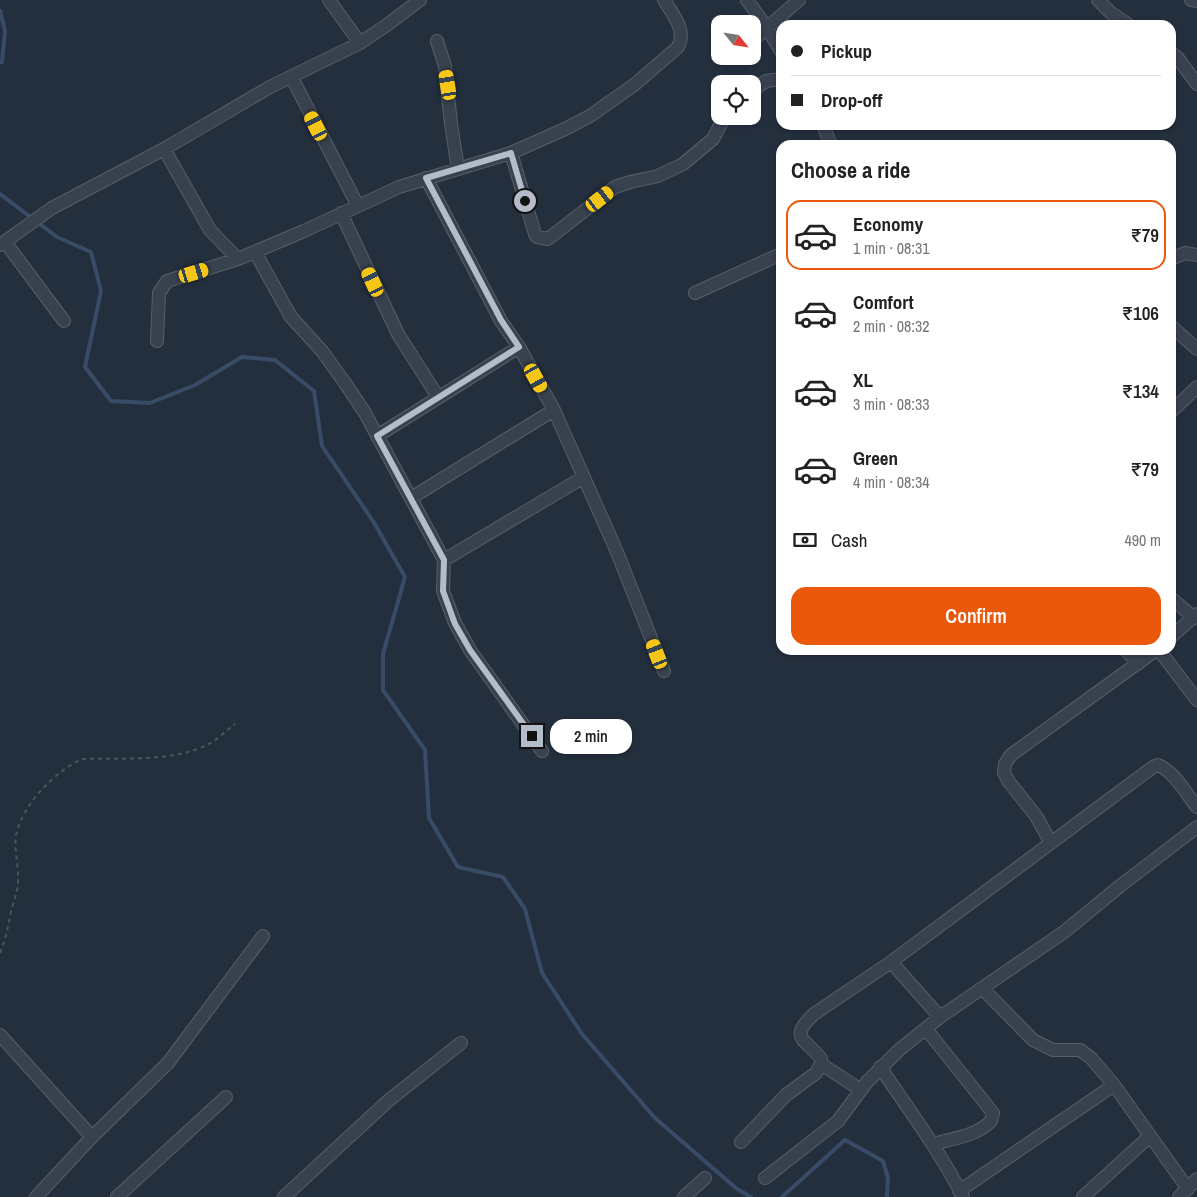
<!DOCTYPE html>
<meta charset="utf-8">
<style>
:root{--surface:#fff;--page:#f6f6f6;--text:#222;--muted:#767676;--line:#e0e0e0;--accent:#ea580c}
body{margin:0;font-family:"Archivo Narrow",sans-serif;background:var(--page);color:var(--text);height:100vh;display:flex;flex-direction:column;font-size:19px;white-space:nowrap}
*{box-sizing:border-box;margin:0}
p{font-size:16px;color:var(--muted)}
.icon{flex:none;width:28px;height:28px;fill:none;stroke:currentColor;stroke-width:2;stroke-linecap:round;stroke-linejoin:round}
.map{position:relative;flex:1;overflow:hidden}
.details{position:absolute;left:776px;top:140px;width:400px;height:515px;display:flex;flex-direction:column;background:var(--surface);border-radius:15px;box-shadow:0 1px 4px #0004}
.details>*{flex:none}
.guide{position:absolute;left:776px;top:20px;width:400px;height:110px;border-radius:15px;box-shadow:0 1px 4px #0004;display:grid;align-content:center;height:110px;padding:0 15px;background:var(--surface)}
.needle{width:32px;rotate:120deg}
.buttons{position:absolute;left:711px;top:15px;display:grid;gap:10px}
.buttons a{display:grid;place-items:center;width:50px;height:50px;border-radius:10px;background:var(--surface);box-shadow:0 1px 4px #0004;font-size:25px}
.end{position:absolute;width:22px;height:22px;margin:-11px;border:6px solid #b4bcc9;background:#111;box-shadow:0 0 0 2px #111}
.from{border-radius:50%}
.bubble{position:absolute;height:35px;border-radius:15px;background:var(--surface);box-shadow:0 1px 4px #0004;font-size:16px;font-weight:600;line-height:35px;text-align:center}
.car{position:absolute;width:15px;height:30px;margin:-15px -8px;border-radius:6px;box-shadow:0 0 4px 1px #0007;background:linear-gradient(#f5c518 24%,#345 0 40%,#f5c518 0 76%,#345 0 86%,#f5c518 0)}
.guide b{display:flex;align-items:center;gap:18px;height:48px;font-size:19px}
.guide b+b{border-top:1px solid var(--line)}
.guide i{width:12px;height:12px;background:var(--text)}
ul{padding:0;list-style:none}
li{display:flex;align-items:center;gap:15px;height:70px;margin:0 10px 8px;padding:0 5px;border:2px solid transparent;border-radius:15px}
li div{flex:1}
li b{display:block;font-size:19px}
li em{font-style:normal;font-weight:600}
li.active{border-color:var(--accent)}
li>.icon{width:45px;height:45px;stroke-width:1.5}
h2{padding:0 15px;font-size:22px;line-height:60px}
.pay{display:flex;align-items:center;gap:12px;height:55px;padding:0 15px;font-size:19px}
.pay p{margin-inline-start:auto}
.primary-button{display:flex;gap:10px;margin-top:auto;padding:10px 15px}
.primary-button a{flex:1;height:58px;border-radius:15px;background:var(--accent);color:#fff;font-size:20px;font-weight:600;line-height:58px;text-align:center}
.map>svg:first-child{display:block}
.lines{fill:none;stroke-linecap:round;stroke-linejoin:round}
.stream{stroke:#394c67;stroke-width:4}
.minor-casing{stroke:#565f6c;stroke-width:14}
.path{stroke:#44595c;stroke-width:2;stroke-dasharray:4 4;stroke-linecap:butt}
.minor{stroke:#38414e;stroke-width:12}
.route{stroke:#b4bcc9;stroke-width:6}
</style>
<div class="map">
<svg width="1197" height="1197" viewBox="0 0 1197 1197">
<rect width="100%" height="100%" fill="#242f3e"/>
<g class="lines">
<!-- stream -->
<path class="stream" d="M0,11L5,31L2,62H0
M0,194L57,237L91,252L101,291L85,367L111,401L150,403L195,385L242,357L275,360L314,391L322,446L373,521L405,577L383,654V690L425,750L429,818L458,867L503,877L525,909L542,973L582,1034L655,1118L737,1189L751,1197
M782,1197L845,1140L883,1161L888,1178L887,1197"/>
<defs>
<path id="minor" d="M329,0L360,43
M747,0L767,28L781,51
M1098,0L1111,13L1129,25
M1191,0L1197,1
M437,41L445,66L451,124L458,169
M752,41L799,0
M1171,53L1177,57L1197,84
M292,78L358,206
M752,91L766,81L781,79
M823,125L831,145
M164,149L210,230L238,259L304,231L399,187L511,153L565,129L590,116L634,85L678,47C687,30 673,15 664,0
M511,153L535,234L537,237L548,239L615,187L630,182L658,176L683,164L713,139L725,116
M426,178L501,321L519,347L554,410L617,552L664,671
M341,213L398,334L438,397
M5,242L64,321
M0,245L52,208L164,149L270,87L360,43L387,25L420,0
M255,252L291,317L322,351L345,383L365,413L444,560L443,591L455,623L470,650L542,751
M1171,259L1185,253L1197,255
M695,293L781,254
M1171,326L1197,349
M157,341L159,293L167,281L238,259
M1171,412L1197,387
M377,436L519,347
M411,498L554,410
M444,560L584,477
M1171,598L1194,618
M1171,637L1197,614
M1126,650L1138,664
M1159,650L1197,700
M1051,843L1036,816L1009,782L1004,773L1005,764L1011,755L1156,650
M891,962L940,1017
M983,989L1033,1040L1053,1050H1080L1091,1058L1114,1085L1188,1189
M926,1029L993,1113L991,1121C977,1136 951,1139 933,1144
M0,1035L92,1137
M821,1064L861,1090
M880,1067C909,1110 940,1151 963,1197
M741,1142L786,1095L816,1073L821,1064V1059C807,1039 787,1039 814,1014L891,962L1153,767L1158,765C1175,772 1186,794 1197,807
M765,1178L838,1121L867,1082L899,1050L940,1017L1064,932L1120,886L1197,827
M959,1191L1114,1085
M36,1197L92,1137L168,1063L263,936
M117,1197L226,1097
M284,1197L388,1101L461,1043
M684,1197L705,1178
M1083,1197L1150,1136
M1179,1197L1197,1179"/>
</defs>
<!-- minor casing -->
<use href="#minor" class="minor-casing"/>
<!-- path -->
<path class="path" d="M0,953C6,939 8,926 11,912C13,902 18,892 18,882C19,866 14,852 16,836C21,806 55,771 82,759C120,758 172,762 207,745C217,740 226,731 235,724"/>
<!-- minor -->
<use href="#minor" class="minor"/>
</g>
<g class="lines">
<!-- route -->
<path class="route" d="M525,201L511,153L426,178L501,320L519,347L377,436L444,560L443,591L455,624L470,650L532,736"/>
</g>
</svg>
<div class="buttons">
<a><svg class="needle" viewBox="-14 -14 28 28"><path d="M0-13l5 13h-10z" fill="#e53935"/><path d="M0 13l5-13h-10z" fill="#767676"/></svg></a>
<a><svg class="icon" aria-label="locate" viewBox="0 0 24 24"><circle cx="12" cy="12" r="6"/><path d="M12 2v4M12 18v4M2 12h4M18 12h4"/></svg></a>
</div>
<i class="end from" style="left:525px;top:201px"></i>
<i class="end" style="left:532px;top:736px"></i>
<div class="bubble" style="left:550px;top:719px;width:82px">2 min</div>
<i class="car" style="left:448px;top:85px;rotate:351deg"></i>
<i class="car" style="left:316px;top:126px;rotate:333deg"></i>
<i class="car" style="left:600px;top:199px;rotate:52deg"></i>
<i class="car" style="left:194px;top:273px;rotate:73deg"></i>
<i class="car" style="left:373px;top:282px;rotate:335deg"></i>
<i class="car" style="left:536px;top:378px;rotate:151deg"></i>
<i class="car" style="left:657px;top:654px;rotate:339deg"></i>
<div class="guide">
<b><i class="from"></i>Pickup</b>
<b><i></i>Drop-off</b>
</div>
<section class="details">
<h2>Choose a ride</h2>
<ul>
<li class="active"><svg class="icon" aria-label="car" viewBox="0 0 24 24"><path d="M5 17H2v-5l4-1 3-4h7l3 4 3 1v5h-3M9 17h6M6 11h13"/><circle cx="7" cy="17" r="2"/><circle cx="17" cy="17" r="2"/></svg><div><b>Economy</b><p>1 min · 08:31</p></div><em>₹79</em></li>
<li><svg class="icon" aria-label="car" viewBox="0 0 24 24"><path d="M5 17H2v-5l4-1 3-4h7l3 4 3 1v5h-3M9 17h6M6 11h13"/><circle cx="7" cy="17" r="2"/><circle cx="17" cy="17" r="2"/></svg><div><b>Comfort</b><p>2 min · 08:32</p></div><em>₹106</em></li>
<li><svg class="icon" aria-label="car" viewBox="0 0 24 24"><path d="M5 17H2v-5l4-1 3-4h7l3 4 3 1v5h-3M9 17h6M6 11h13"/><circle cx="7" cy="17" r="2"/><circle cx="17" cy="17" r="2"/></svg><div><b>XL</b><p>3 min · 08:33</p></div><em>₹134</em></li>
<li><svg class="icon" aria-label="car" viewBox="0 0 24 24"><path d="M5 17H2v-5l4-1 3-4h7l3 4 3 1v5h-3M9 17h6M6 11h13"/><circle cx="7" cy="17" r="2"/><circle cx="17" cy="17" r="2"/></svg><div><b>Green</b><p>4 min · 08:34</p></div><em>₹79</em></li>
</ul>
<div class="pay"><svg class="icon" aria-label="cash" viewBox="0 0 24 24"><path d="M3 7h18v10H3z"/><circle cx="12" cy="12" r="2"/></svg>Cash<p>490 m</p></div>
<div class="primary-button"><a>Confirm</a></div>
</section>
</div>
